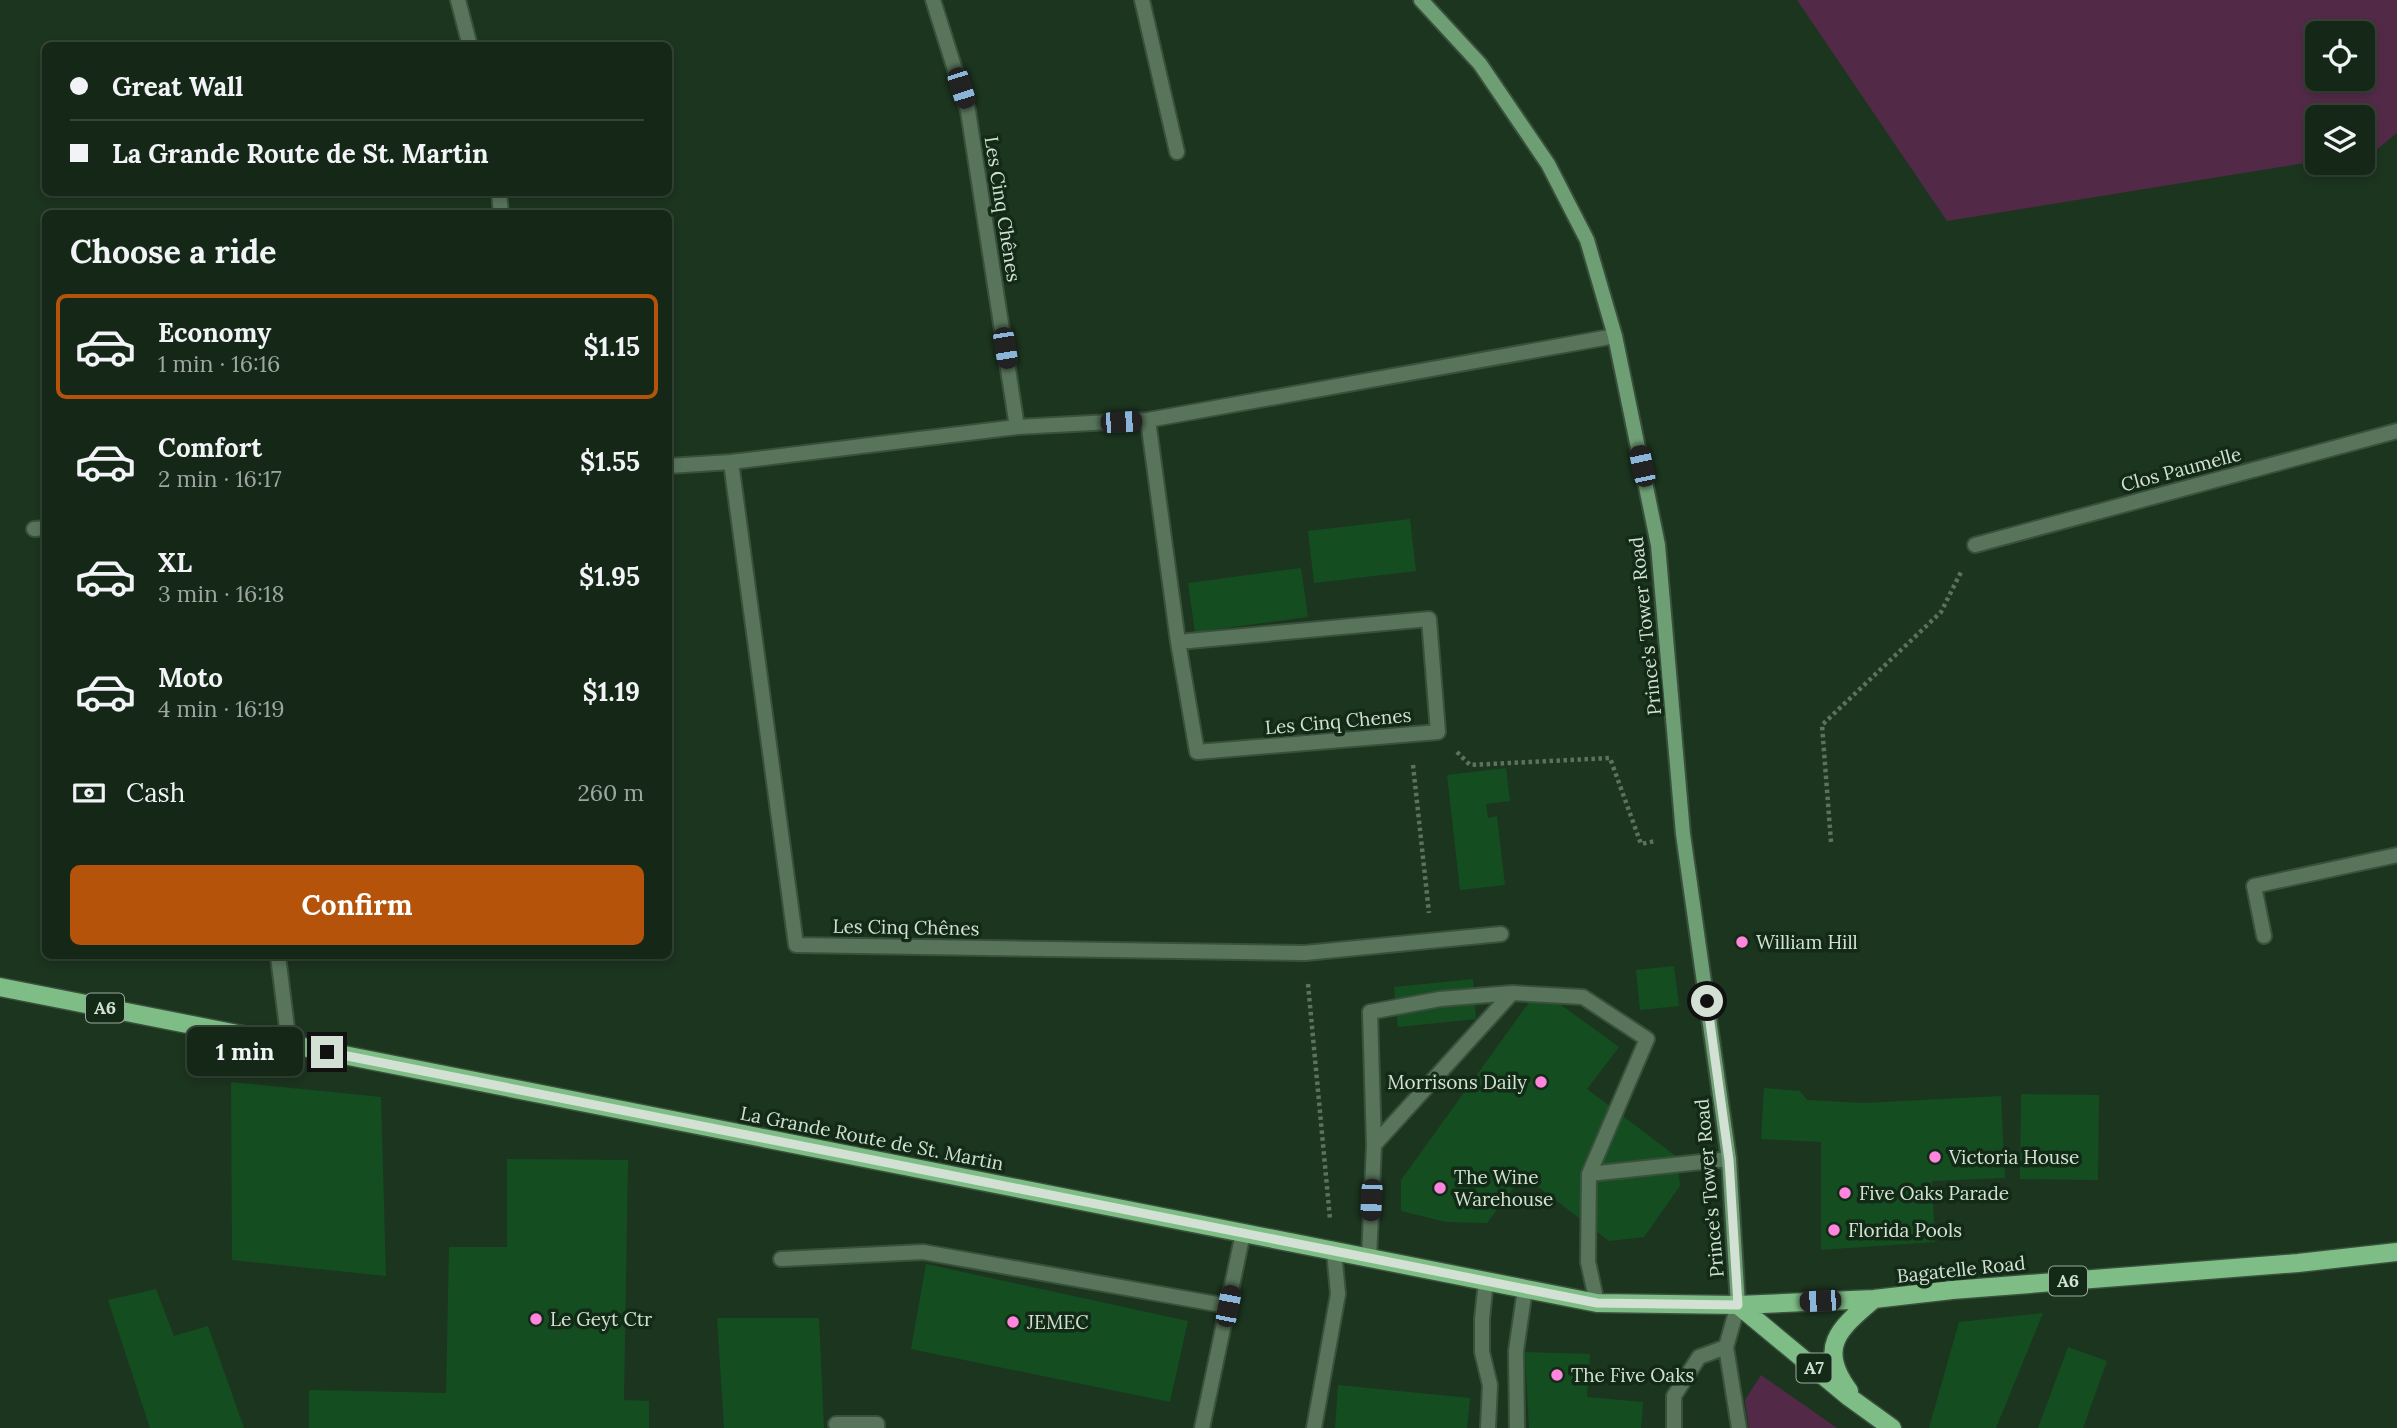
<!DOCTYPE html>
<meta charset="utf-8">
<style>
:root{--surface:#152817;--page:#1e3020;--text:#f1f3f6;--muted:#9da6a1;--line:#344436;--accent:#b45309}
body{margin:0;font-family:Lora,serif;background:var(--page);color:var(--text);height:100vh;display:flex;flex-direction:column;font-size:26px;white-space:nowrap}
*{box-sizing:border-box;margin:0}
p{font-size:23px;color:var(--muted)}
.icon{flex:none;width:38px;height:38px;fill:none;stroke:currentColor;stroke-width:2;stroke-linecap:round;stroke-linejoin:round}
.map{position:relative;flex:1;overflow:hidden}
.sheet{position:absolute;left:42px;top:210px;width:630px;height:749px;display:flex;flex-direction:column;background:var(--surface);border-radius:10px;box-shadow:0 4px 10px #0003,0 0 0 2px var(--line)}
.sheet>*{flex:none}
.guide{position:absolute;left:42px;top:42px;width:630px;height:154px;border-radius:10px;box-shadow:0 4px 10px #0003,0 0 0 2px var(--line);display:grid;align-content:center;height:154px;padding:0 28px;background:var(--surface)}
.buttons{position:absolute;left:2305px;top:21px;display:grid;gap:14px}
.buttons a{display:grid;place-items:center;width:70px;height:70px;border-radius:10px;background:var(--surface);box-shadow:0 4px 10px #0003,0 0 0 2px var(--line);font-size:35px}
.end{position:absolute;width:32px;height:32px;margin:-16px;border:9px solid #d2e1d3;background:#111;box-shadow:0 0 0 4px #111}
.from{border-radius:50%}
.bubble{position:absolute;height:49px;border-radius:10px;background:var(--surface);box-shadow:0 4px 10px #0003,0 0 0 2px var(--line);font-size:23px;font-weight:800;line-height:49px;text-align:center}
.car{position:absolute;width:21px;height:42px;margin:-21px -10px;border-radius:9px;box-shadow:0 0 5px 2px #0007;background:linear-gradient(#222 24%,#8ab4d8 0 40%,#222 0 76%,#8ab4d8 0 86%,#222 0)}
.guide b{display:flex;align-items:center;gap:24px;height:66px;font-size:26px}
.guide b+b{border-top:2px solid var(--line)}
.guide i{width:18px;height:18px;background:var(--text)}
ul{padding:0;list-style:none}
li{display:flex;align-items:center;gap:21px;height:105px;margin:0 14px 10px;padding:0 14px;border:4px solid transparent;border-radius:10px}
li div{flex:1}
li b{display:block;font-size:26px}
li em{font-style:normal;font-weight:800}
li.active{border-color:var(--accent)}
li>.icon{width:63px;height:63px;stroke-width:1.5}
h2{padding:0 28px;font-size:32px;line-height:84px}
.pay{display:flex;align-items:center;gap:18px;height:77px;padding:0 28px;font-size:26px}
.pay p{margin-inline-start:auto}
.cta{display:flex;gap:14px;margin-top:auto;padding:14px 28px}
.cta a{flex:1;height:80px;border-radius:10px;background:var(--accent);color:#fff;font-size:28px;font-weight:800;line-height:80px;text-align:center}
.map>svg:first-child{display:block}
.green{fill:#522a47;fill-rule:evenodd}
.building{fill:#144e20}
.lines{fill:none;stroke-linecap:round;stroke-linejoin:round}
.lane-casing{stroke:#39513c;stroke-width:18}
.street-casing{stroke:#39513c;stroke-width:18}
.secondary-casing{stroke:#39513c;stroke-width:18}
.primary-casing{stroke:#39513c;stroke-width:21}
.path{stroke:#5c715e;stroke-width:4.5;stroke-dasharray:3.5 3.5;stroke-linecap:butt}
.lane{stroke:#58755b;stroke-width:14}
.street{stroke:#58755b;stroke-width:14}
.secondary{stroke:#6e9e73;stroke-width:14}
.primary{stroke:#7ebd85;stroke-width:18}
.route{stroke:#d2e1d3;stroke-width:9}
.poi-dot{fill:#ff85df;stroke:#122a16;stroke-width:2.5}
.labels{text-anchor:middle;stroke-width:7;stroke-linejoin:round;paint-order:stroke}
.shield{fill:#122a16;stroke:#98aa9a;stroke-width:2}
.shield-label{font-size:18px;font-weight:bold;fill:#d2e1d3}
.street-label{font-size:19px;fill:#d2e1d3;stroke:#122a16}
.poi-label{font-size:19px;fill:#d2e1d3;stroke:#122a16;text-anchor:start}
</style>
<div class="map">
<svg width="2397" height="1428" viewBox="0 0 2397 1428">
<rect width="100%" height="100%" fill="#1c351f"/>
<!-- green -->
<path class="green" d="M1797,0H2397V133L2375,151L2363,153L2362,117H2317V161L1947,221ZM2317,33H2362V79H2317Z
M1761,1375L1837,1428H1749L1745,1400Z"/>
<!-- building -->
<path class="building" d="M1410,519L1416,571L1314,583L1308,531Z
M1301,568L1308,617L1195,632L1188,583Z
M1506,768L1510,801L1486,804L1488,818L1497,816L1505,885L1460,890L1447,775Z
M1674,966L1679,1006L1640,1010L1636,970Z
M1473,979L1476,1019L1398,1027L1394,987Z
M1553,999L1619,1047L1587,1089L1677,1157L1680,1186L1644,1237L1609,1241L1523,1175L1487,1223L1446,1222L1401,1211V1180L1530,1001Z
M231,1082L381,1097L386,1276L232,1260Z
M1764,1088L1800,1091L1807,1100L1863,1103L2001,1096L2005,1178L1932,1181L1935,1242L1821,1250V1142L1761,1139Z
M2021,1094L2099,1095L2098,1180L2020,1179Z
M507,1159L628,1160L624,1400L649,1401V1428H309V1390L446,1393L449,1247H507Z
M926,1264L1188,1321L1170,1402L911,1349Z
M156,1289L174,1336L208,1326L244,1428H150L108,1300Z
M2043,1313L1996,1428H1929L1959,1322Z
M717,1318H819L824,1428H724Z
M2068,1347L2107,1361L2083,1428H2038Z
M1525,1352L1590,1354L1587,1397L1643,1402L1641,1428H1529Z
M1338,1385L1470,1398L1467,1428H1335Z"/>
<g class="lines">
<defs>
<path id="lane" d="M1142,0L1177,152
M278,956L289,1044
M1374,1145L1370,1012L1440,999L1512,993
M1369,1258L1374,1145L1512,993L1583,997L1647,1039L1589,1174
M781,1259L923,1252L1228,1306
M1486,1281L1482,1319V1352L1490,1385L1488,1428
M1597,1303L1588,1262L1589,1174L1729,1159
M836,1424H877V1428
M1202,1428L1243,1233
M1314,1428L1338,1294L1334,1251
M1517,1428L1516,1351L1525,1289
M1674,1428V1396L1699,1357L1726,1347"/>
<path id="street" d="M458,0L470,46
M933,0L968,111L1017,427
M499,192L501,214
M1148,420L1178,642L1197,752L1438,732L1429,619L1178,642
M731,462L796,945L1305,953L1501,934
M668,466L731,462L1017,427L1148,420L1615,336
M34,529L46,528
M1975,545L2397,431
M2264,936L2254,886L2397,855
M1738,1305L1726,1347L1739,1428"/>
<path id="secondary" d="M1421,0L1480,64L1548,164L1587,240L1615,336L1658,545L1683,834L1729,1159L1738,1305"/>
<path id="primary" d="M0,987L1597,1303L1738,1305L1874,1299L1952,1290L2298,1263L2397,1252
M1738,1305L1849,1397L1892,1428
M1849,1391C1816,1347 1840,1328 1874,1299"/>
</defs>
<!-- lane casing -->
<use href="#lane" class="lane-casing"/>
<!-- street casing -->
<use href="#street" class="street-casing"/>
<!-- secondary casing -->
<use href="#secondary" class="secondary-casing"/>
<!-- primary casing -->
<use href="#primary" class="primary-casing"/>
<!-- path -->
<path class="path" d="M1457,752L1470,765L1610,758L1641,844L1655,841
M1413,765L1429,913
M1831,842L1822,725L1941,612L1962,570
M1308,984L1330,1219"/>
<!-- lane -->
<use href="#lane" class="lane"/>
<!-- street -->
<use href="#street" class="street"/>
<!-- secondary -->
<use href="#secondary" class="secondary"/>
<!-- primary -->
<use href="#primary" class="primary"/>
</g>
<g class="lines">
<!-- route -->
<path class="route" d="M327,1052L1597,1303L1738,1305L1729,1160L1707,1001"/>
</g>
<!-- markers -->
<g class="poi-dot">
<circle cx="1742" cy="942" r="7"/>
<circle cx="1541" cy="1082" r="7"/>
<circle cx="1935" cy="1157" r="7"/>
<circle cx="1440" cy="1188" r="7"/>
<circle cx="1845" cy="1193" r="7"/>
<circle cx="1834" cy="1230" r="7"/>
<circle cx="536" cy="1319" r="7"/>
<circle cx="1013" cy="1322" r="7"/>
<circle cx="1557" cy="1375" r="7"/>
</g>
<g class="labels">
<!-- shield labels -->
<g class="shield">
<rect x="86" y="993.5" width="38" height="29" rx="5"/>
<rect x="2049" y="1266.5" width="38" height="29" rx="5"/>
<rect x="1796.5" y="1353.5" width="35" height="29" rx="5"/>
</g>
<g class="shield-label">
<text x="105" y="1014">A6</text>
<text x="2068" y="1287">A6</text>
<text x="1814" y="1374">A7</text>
</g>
<!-- street labels -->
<g class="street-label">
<text transform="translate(1003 209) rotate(81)" y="7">Les Cinq Chênes</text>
<text transform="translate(2181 469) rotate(-15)" y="7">Clos Paumelle</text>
<text transform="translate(1645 626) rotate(-96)" y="7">Prince's Tower Road</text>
<text transform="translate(1338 721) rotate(-5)" y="7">Les Cinq Chenes</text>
<text transform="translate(906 927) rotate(1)" y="7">Les Cinq Chênes</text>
<text transform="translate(872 1138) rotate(11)" y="7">La Grande Route de St. Martin</text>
<text transform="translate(1709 1188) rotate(-95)" y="7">Prince's Tower Road</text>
<text transform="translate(1961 1269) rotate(-6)" y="7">Bagatelle Road</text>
</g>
<!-- poi labels -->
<g class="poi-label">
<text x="1756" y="949">William Hill</text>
<text x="1527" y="1089" text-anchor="end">Morrisons Daily</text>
<text x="1949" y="1164">Victoria House</text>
<text x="1454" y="1184">The Wine<tspan x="1454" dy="22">Warehouse</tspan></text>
<text x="1859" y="1200">Five Oaks Parade</text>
<text x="1848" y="1237">Florida Pools</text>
<text x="550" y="1326">Le Geyt Ctr</text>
<text x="1027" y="1329">JEMEC</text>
<text x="1571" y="1382">The Five Oaks</text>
</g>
</g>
</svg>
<div class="buttons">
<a><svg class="icon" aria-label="locate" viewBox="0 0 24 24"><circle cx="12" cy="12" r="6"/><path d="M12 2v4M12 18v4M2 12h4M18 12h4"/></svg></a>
<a><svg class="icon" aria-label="layers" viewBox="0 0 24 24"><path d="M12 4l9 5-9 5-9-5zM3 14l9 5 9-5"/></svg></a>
</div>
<i class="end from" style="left:1707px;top:1001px"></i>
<i class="end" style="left:327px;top:1052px"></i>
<div class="bubble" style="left:187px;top:1027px;width:116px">1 min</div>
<i class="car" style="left:961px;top:88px;rotate:162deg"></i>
<i class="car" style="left:1005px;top:348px;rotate:171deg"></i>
<i class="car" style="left:1121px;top:422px;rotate:87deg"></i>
<i class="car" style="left:1642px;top:466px;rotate:348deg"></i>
<i class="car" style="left:1371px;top:1200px;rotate:183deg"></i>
<i class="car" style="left:1820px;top:1301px;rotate:267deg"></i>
<i class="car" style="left:1228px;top:1306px;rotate:11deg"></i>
<div class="guide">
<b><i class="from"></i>Great Wall</b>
<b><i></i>La Grande Route de St. Martin</b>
</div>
<section class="sheet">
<h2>Choose a ride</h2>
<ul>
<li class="active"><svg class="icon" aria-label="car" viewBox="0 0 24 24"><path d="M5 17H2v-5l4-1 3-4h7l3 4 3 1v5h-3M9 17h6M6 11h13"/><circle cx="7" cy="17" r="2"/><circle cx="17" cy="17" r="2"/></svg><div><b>Economy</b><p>1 min · 16:16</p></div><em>$1.15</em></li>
<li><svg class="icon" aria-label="car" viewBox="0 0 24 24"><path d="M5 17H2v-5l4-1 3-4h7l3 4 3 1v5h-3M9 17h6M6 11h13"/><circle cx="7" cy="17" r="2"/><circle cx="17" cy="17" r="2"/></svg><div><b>Comfort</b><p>2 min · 16:17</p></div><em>$1.55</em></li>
<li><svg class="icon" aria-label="car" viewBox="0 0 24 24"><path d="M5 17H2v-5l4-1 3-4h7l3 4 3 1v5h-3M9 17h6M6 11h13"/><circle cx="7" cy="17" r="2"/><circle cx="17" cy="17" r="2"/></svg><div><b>XL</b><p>3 min · 16:18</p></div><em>$1.95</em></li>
<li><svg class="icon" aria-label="car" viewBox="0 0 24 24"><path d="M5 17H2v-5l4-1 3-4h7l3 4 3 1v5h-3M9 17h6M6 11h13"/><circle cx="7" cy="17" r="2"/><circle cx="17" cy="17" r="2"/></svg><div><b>Moto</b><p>4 min · 16:19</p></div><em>$1.19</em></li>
</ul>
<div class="pay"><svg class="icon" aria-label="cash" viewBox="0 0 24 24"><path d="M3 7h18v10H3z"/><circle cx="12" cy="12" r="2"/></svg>Cash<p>260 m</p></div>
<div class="cta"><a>Confirm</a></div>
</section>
</div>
